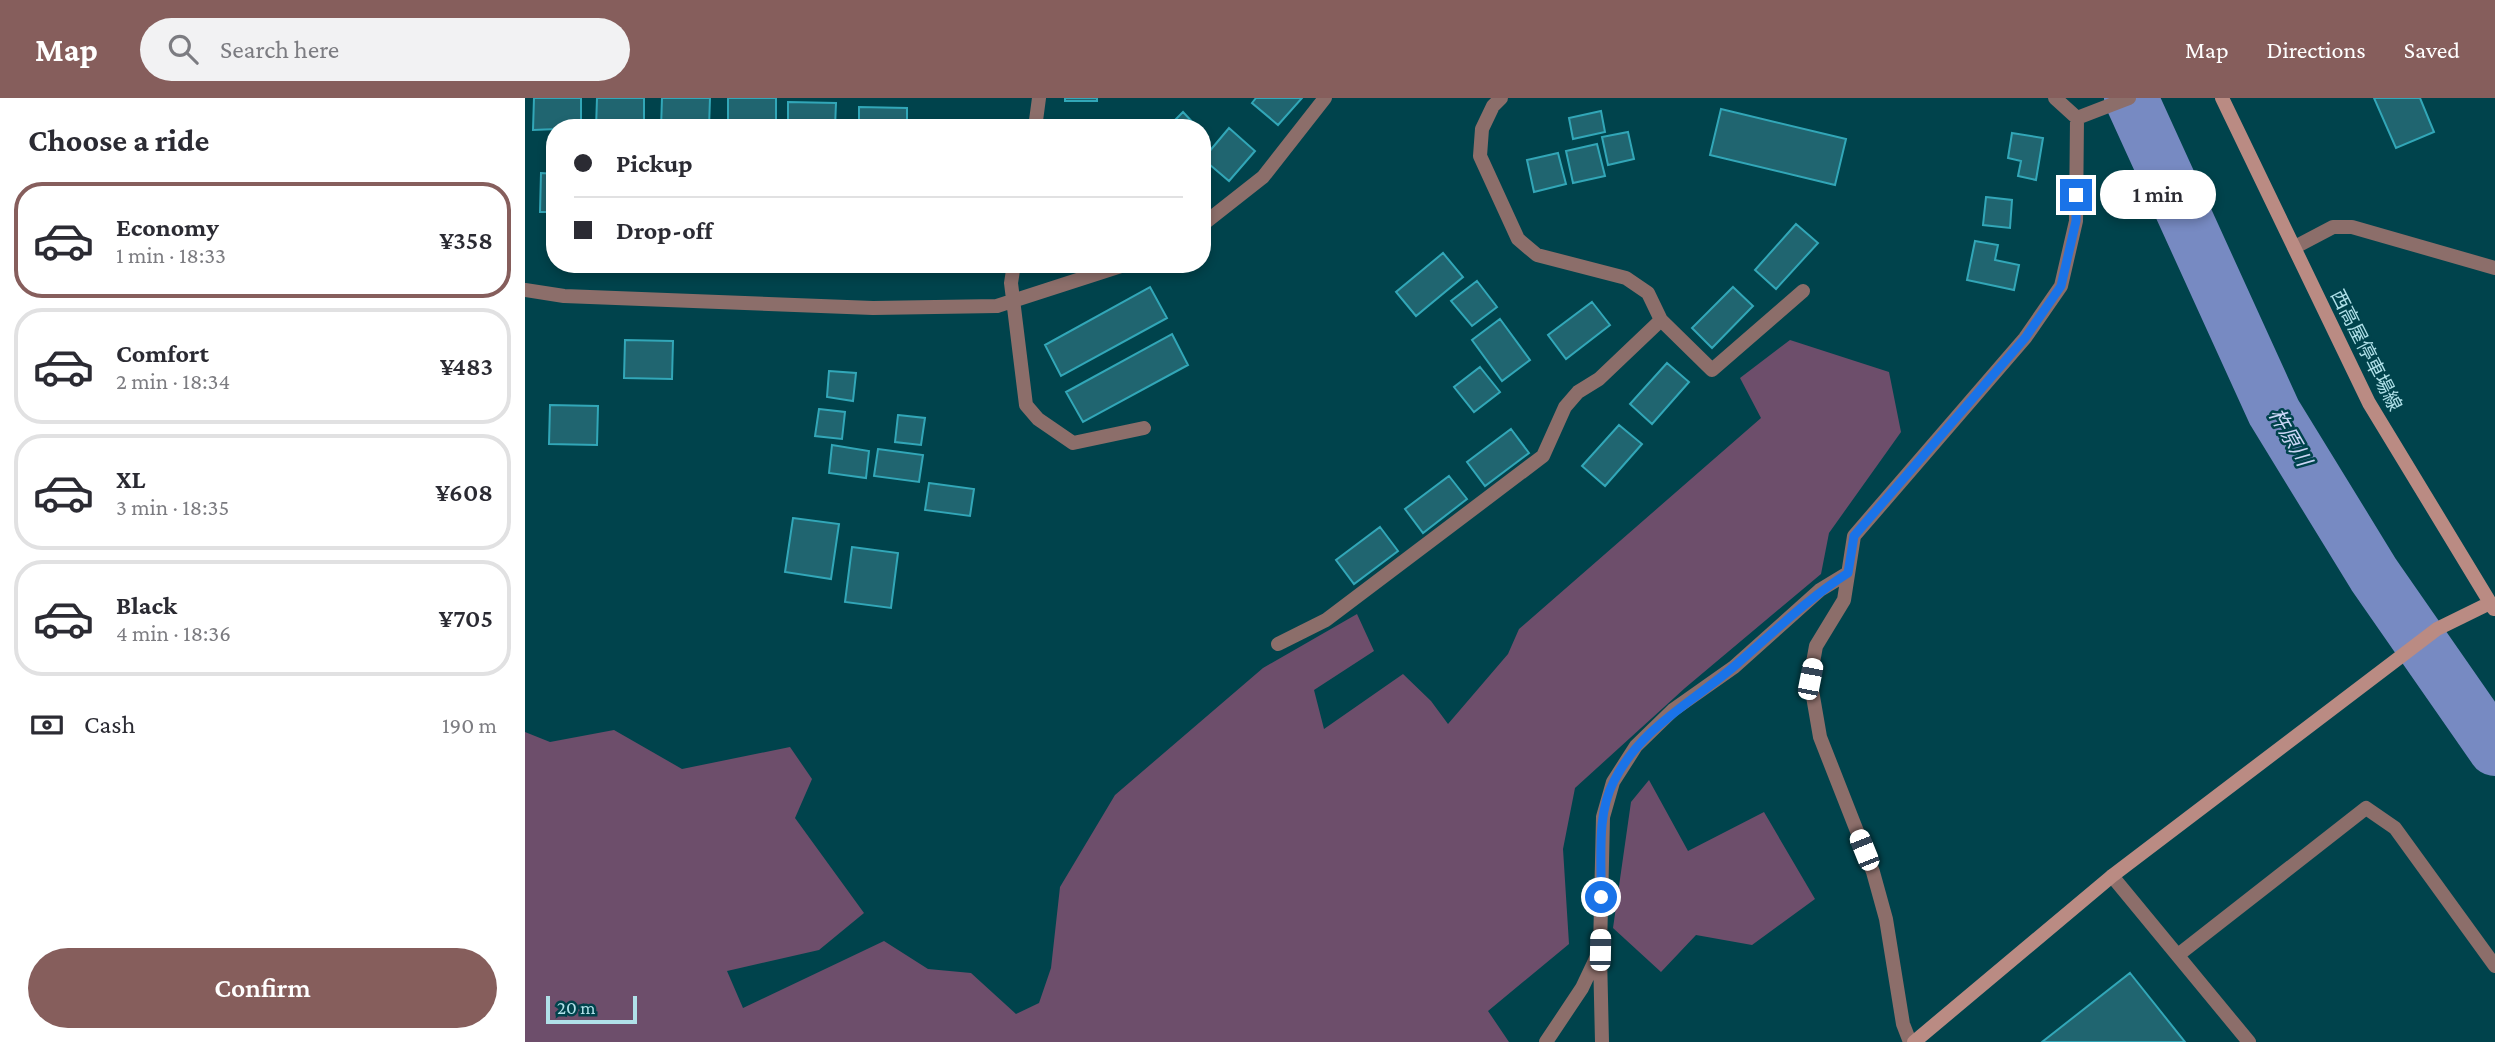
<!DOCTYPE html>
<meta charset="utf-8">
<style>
:root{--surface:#fff;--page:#f2f2f3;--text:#2b2b33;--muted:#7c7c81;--line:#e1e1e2;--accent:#865e5c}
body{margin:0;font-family:"Crimson Pro","Noto Sans JP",serif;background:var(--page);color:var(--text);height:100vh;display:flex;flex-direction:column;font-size:26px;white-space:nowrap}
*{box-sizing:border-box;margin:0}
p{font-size:23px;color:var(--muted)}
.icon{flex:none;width:38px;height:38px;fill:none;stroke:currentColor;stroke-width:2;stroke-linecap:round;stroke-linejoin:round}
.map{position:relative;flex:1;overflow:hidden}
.drawer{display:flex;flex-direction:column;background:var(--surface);width:525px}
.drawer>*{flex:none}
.hud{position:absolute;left:21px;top:21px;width:665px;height:154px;border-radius:28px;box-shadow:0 4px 10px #0003;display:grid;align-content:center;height:154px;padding:0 28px;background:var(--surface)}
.scale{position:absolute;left:21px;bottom:18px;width:91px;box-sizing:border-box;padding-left:7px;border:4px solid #b0e1e9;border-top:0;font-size:19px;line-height:24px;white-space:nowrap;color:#b0e1e9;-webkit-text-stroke:5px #00434c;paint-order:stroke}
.end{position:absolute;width:32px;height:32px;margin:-16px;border:9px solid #1a73e8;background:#fff;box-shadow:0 0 0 4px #fff}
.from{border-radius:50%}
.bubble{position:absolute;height:49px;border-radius:24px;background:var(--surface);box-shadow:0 4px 10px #0003;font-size:23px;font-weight:600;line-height:49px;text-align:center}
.car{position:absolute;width:21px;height:42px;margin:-21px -10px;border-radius:9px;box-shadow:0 0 5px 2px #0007;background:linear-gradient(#fff 24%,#345 0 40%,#fff 0 76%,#345 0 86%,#fff 0)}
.hud b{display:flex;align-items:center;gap:24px;height:66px;font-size:26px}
.hud b+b{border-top:2px solid var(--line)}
.hud i{width:18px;height:18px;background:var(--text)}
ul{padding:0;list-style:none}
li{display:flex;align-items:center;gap:21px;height:116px;margin:0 14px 10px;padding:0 14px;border:4px solid var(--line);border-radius:28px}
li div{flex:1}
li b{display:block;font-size:26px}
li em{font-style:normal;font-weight:600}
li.active{border-color:var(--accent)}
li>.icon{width:63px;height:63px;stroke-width:1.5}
h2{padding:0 28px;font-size:32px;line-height:84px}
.pay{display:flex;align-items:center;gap:18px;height:77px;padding:0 28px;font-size:26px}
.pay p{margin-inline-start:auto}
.action{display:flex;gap:14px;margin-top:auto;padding:14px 28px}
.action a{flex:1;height:80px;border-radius:42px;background:var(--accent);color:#fff;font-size:28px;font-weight:600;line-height:80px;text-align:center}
header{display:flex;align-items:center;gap:42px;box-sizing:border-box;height:98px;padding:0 35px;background:var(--accent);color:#fff}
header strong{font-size:33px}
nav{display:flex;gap:38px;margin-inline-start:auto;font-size:24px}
.search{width:490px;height:63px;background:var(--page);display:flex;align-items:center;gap:18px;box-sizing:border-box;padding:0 24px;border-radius:38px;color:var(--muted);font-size:26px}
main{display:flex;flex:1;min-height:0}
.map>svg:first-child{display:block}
.green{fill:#6d4e6b}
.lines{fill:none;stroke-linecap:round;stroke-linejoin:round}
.river{stroke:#778ac2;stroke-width:54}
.building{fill:#206570;stroke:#32a7b8;stroke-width:2}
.lane{stroke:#8c6e6a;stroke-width:14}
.street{stroke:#8c6e6a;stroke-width:14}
.secondary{stroke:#ba8b83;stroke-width:14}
.route{stroke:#1a73e8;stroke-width:9}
.labels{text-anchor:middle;stroke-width:5;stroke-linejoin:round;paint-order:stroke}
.street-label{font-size:19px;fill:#b0e1e9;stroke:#00434c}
.water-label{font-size:21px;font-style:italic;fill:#cad6f6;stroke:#00434c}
</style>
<header>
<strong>Map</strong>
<div class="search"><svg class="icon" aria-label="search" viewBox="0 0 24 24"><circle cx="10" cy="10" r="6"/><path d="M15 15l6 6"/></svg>Search here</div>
<nav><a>Map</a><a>Directions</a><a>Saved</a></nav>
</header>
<main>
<section class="drawer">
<h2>Choose a ride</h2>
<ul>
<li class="active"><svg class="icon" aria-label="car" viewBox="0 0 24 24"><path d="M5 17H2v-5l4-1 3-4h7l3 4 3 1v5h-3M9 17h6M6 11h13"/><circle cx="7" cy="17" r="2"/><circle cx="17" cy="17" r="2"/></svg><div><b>Economy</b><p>1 min · 18:33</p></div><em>¥358</em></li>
<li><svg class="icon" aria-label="car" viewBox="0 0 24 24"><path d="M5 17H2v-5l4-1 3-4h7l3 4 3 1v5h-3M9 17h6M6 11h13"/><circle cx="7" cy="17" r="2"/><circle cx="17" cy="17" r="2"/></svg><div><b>Comfort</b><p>2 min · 18:34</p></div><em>¥483</em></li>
<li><svg class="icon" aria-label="car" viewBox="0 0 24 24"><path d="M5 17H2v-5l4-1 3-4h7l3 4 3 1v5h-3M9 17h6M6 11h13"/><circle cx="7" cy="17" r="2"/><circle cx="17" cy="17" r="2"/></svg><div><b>XL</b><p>3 min · 18:35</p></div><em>¥608</em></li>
<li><svg class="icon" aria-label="car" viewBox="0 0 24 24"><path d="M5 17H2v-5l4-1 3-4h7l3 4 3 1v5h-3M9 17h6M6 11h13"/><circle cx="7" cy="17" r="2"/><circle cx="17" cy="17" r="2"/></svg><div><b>Black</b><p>4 min · 18:36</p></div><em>¥705</em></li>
</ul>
<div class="pay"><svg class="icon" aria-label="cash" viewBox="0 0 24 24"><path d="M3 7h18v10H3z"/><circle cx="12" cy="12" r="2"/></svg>Cash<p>190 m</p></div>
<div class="action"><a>Confirm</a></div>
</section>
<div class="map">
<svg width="1970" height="944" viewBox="0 0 1970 944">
<rect width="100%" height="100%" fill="#00434c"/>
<!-- green -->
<path class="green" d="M1265,242L1364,274L1376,334L1304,435L1296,476L1160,590L1050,690L1038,751L1044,846L963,913L984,944H0V634L25,644L89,632L157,671L265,649L287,681L270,720L339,815L294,852L202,873L218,910L359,843L403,871L446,875L491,916L514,905L526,870L535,789L590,697L738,570L832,516L849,553L789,592L799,631L878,576L906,603L923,626L983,556L994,531L1236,320L1215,280Z
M1124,682L1163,753L1239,714L1290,801L1227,847L1171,837L1136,874L1088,830L1106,704Z"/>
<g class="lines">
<!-- river -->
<path class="river" d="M1606,0L1749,314L1849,477L1970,651"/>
</g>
<!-- building -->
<path class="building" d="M9,0H56V30L8,32Z
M72,0H119V30H71Z
M137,0H185L184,30H136Z
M203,0H251V30H203Z
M540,0H572V3H540Z
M731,0H777L753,27L727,5Z
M1849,0H1895L1909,34L1871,50Z
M263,4L311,5L310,30H263Z
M334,9L382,10V30H334Z
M1196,11L1321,41L1310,87L1185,57Z
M1076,13L1080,34L1048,41L1044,20Z
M658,14L673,30H642Z
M704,30L730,53L704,83L678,61Z
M1103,34L1109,61L1083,67L1077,39Z
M1487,35L1518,40L1511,82L1493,78L1496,63L1483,60Z
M1072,46L1080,78L1048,85L1041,53Z
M1033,55L1041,86L1009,94L1002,62Z
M16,75L30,76V114H15Z
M1461,99L1487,102L1485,130L1458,127Z
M1271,126L1293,145L1251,191L1230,172Z
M1450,143L1473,147L1470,162L1494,167L1489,192L1442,182Z
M918,155L938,179L891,218L871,194Z
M952,183L972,209L947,228L926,203Z
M625,189L642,220L536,278L520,247Z
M1208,189L1228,208L1187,250L1167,230Z
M1067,204L1085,227L1041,261L1023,237Z
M975,221L1005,262L977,283L947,242Z
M647,236L663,267L558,324L541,294Z
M100,242L148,243L147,281L99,280Z
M1142,265L1164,284L1127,326L1105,306Z
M955,269L975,294L949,314L929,289Z
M304,273L331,275L328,303L302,299Z
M25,307L73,308L72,347L24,346Z
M294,311L320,314L317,341L290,338Z
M373,317L400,320L396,347L370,344Z
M1094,327L1117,346L1080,388L1057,368Z
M986,331L1004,355L960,388L942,364Z
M307,347L344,353L341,380L304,375Z
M353,351L398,357L394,384L349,378Z
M924,378L942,401L898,435L880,411Z
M404,385L449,391L445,418L400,412Z
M268,420L314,426L306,481L260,474Z
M855,429L873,453L829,486L811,462Z
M327,449L373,455L366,510L320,504Z
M1605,875L1660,944H1517Z"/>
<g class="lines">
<!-- lane -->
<path class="lane" d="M1587,778L1724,944
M1653,857L1841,710L1870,730L1970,868"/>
<!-- street -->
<path class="street" d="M976,0L968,8L957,31L955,58L993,141L1012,157L1101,180L1123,195L1136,222L1187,272L1278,193
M1530,0L1552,20L1604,0
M510,30L514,0
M677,127L738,79L800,0
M1770,149L1808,129H1827L1970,170
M489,166L486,185L501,307L513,321L548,345L619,330
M0,192L39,198L348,210L472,208L602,166
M753,546L801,522L1018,358L1040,309L1053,294L1074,281L1136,222
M1075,857L1077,944
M1021,944L1057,890L1075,852L1078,719L1088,684L1111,648L1148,612L1209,569L1295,492L1323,475
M1385,944L1378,926L1361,821L1348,774L1295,639L1285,581L1291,548L1319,502L1329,438L1500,240L1536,188L1551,123L1552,20"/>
<!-- secondary -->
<path class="secondary" d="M1697,0L1844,305L1969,511
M1389,944L1587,778L1912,531L1965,505"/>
</g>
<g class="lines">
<!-- route -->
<path class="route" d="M1076,799C1077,761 1071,717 1089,683C1116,629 1168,604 1212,566C1248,535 1282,501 1323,475L1329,438L1500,240L1536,188L1551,123V97"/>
</g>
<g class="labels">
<!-- street labels -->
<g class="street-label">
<text transform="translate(1842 252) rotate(63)" y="7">西高屋停車場線</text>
</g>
<!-- water labels -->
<g class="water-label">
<text transform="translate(1765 339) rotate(60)" y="7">杵原川</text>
</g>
</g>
</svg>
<div class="scale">20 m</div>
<i class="end from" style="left:1076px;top:799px"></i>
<i class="end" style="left:1551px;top:97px"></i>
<div class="bubble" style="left:1575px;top:72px;width:116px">1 min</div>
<i class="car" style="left:1285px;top:581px;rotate:11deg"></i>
<i class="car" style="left:1339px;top:752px;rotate:338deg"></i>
<i class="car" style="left:1075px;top:852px;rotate:1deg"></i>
<div class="hud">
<b><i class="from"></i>Pickup</b>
<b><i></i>Drop-off</b>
</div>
</div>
</main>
